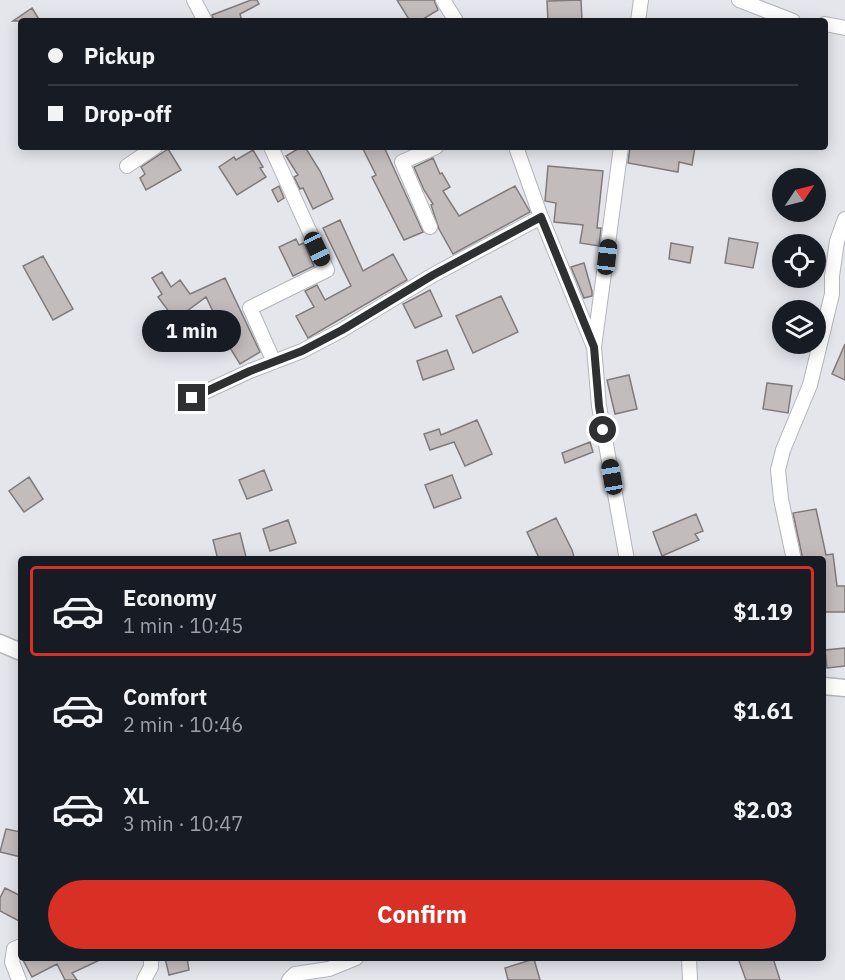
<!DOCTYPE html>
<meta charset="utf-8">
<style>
:root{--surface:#171b24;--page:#20242c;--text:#f1f3f6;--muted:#9ea1a6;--line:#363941;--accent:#d93025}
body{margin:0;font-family:"IBM Plex Sans",sans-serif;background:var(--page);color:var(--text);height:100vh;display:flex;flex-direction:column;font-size:22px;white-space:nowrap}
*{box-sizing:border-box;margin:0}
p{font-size:20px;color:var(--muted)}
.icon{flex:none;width:33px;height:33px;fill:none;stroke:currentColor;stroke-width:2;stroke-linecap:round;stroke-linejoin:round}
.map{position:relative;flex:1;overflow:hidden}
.drawer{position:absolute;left:18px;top:556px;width:808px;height:405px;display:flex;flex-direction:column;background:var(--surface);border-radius:6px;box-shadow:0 3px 15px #0003}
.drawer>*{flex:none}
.guide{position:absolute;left:18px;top:18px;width:810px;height:132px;border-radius:6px;box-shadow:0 3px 15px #0003;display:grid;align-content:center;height:132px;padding:0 30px;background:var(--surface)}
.needle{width:39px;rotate:55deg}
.tools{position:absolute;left:772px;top:168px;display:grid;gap:12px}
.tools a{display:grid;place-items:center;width:54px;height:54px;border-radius:50%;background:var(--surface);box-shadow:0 3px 15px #0003;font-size:30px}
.end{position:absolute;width:27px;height:27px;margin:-14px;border:8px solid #2f3032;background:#fff;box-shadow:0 0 0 3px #fff}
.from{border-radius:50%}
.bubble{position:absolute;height:42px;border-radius:21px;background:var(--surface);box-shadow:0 3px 15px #0003;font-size:20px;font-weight:700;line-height:42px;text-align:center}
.car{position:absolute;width:18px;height:36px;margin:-18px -9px;border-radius:8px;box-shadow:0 0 4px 2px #0007;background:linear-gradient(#222 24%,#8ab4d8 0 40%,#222 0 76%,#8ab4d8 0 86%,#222 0)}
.guide b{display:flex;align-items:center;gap:21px;height:57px;font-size:22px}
.guide b+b{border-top:2px solid var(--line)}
.guide i{width:15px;height:15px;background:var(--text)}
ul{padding:10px 0 0;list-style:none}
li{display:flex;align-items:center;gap:18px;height:90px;margin:0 12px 9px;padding:0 18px;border:3px solid transparent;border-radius:6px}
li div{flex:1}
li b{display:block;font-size:22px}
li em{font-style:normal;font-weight:700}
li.current{border-color:var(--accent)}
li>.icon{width:54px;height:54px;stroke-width:1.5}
.action{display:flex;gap:12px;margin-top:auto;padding:12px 30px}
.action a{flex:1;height:69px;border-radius:36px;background:var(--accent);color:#fff;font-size:24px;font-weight:700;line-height:69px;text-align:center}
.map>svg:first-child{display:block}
.building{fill:#c3bcbc;stroke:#817a7a;stroke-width:1.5}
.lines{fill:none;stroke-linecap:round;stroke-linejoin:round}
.minor-casing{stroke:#b3b5ba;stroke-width:16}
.tertiary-casing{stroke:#b3b5ba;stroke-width:19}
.minor{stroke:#fff;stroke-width:14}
.tertiary{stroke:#fff;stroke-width:16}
.route{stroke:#2f3032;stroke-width:8}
</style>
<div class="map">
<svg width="845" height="980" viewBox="0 0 845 980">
<rect width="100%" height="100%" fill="#e4e6ec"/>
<!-- building -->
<path class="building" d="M251,0H257L259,4L240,14L242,21H214L212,15Z
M397,0H434L438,10L420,21H410Z
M581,0L582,21H548L547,1Z
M32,8L40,21H13Z
M301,147H305L320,171L333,199L313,209L303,188L300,189L294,177L298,175L286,156Z
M362,147H384L423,232L404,240L372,177L376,175Z
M630,147H695L692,165L679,162L678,172L628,163Z
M168,149L181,170L146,190L140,178L145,174L141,167Z
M253,150L263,167L260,168L266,177L237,195L219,167L234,157L236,160Z
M433,158L440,174L442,173L450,187L443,191L459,216L515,186L530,212L453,254L439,229L431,205L433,204L424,190L414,167Z
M548,166L603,171L597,228H601L599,246L580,243L583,225L554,222L556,203L545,201Z
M279,186L284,198L278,202L272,190Z
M340,220L363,271L393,254L407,280L308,338L296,316L314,307L305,291L317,285L325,300L351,286L323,228Z
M729,238L758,243L753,268L725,263Z
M296,239L299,245L304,243L314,266L293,276L279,247Z
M671,243L693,247L690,263L669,259Z
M43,256L73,309L53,320L23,266Z
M584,263L592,291V296L584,298L571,267Z
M162,272L171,287L180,280L190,294L225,278L260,352L240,364L217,327L220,326L206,297L175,320L158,297L162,294L152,278Z
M430,290L442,316L415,328L403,304Z
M501,296L518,332L473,353L456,316Z
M845,344V380L832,374Z
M447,350L454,369L423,380L417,361Z
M629,375L637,409L615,414L607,380Z
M767,383L792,386L788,413L763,409Z
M477,420L492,454L465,466L454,442L430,450L424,434L439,429L441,435Z
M590,442L593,452L565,463L562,453Z
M264,470L272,490L247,499L239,480Z
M452,475L461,498L434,508L425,485Z
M29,477L43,499L24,512L9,491Z
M816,509L826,555L833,554L837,586H845V612H824V560H803L793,513Z
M696,514L703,531L695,534L699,540L662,556L653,532Z
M556,518L572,550L575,560H540L527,532Z
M288,520L296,543L270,551L263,529Z
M240,533L246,557L236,560H218L213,540Z
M845,648V666L827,668L825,650Z
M6,829L21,832V857L0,852Z
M5,888L21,896V922L0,911V898Z
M22,958H104L72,973L77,980H65L57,964L32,977Z
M165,958H187L189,970L169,975Z
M738,958H773L780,980H746Z
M534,959L540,980H508L505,968Z"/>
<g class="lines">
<defs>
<path id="minor" d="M194,0L205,21
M443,0L456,21
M739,0L793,21
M638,21L641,0
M825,24L845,28
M271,147L327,270L250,308L274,362
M516,147L541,217L594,347L599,406L627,560
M127,166L155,147
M430,227L402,162L436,147
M594,347L621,147
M192,398L250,371L302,351L342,330L433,275L541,217
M794,560L781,499L778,470L783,450L810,385L832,294V276L837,241L845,219
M689,958L690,980
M19,980L12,962L14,949L21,946
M144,980L151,967V958
M289,980L295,974L329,969L356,958"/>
<path id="tertiary" d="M0,643L21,652
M824,686L845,688"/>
</defs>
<!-- minor casing -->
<use href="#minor" class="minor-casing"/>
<!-- tertiary casing -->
<use href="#tertiary" class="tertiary-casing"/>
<!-- minor -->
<use href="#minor" class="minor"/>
<!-- tertiary -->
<use href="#tertiary" class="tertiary"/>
</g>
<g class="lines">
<!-- route -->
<path class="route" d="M192,398L250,371L302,351L342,330L433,275L541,217L594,347L599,406L603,430"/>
</g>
</svg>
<div class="tools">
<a><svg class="needle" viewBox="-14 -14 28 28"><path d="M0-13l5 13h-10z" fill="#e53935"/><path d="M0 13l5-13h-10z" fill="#9ea1a6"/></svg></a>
<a><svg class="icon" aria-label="locate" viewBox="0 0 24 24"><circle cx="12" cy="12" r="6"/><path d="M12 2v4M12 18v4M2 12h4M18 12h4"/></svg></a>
<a><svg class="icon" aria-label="layers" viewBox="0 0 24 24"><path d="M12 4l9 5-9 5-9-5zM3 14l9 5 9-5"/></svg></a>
</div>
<i class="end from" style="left:603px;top:430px"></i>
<i class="end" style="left:192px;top:398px"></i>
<div class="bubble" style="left:142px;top:310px;width:99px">1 min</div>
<i class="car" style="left:317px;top:249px;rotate:155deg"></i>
<i class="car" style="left:607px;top:257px;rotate:7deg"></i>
<i class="car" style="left:612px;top:477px;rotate:350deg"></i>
<div class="guide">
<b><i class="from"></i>Pickup</b>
<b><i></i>Drop-off</b>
</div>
<section class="drawer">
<ul>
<li class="current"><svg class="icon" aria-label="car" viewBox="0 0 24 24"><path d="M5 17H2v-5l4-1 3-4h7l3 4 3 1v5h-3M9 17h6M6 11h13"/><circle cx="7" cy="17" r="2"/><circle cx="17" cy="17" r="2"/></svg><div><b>Economy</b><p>1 min · 10:45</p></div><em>$1.19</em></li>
<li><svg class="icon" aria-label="car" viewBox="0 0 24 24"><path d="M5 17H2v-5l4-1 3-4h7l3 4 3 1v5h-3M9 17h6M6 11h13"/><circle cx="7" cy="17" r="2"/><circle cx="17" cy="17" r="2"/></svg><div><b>Comfort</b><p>2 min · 10:46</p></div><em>$1.61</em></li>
<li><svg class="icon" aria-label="car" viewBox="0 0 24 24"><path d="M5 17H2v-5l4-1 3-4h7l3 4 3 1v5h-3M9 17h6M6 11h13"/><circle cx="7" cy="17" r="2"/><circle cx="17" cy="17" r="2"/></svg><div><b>XL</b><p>3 min · 10:47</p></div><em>$2.03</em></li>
</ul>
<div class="action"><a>Confirm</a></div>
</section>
</div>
